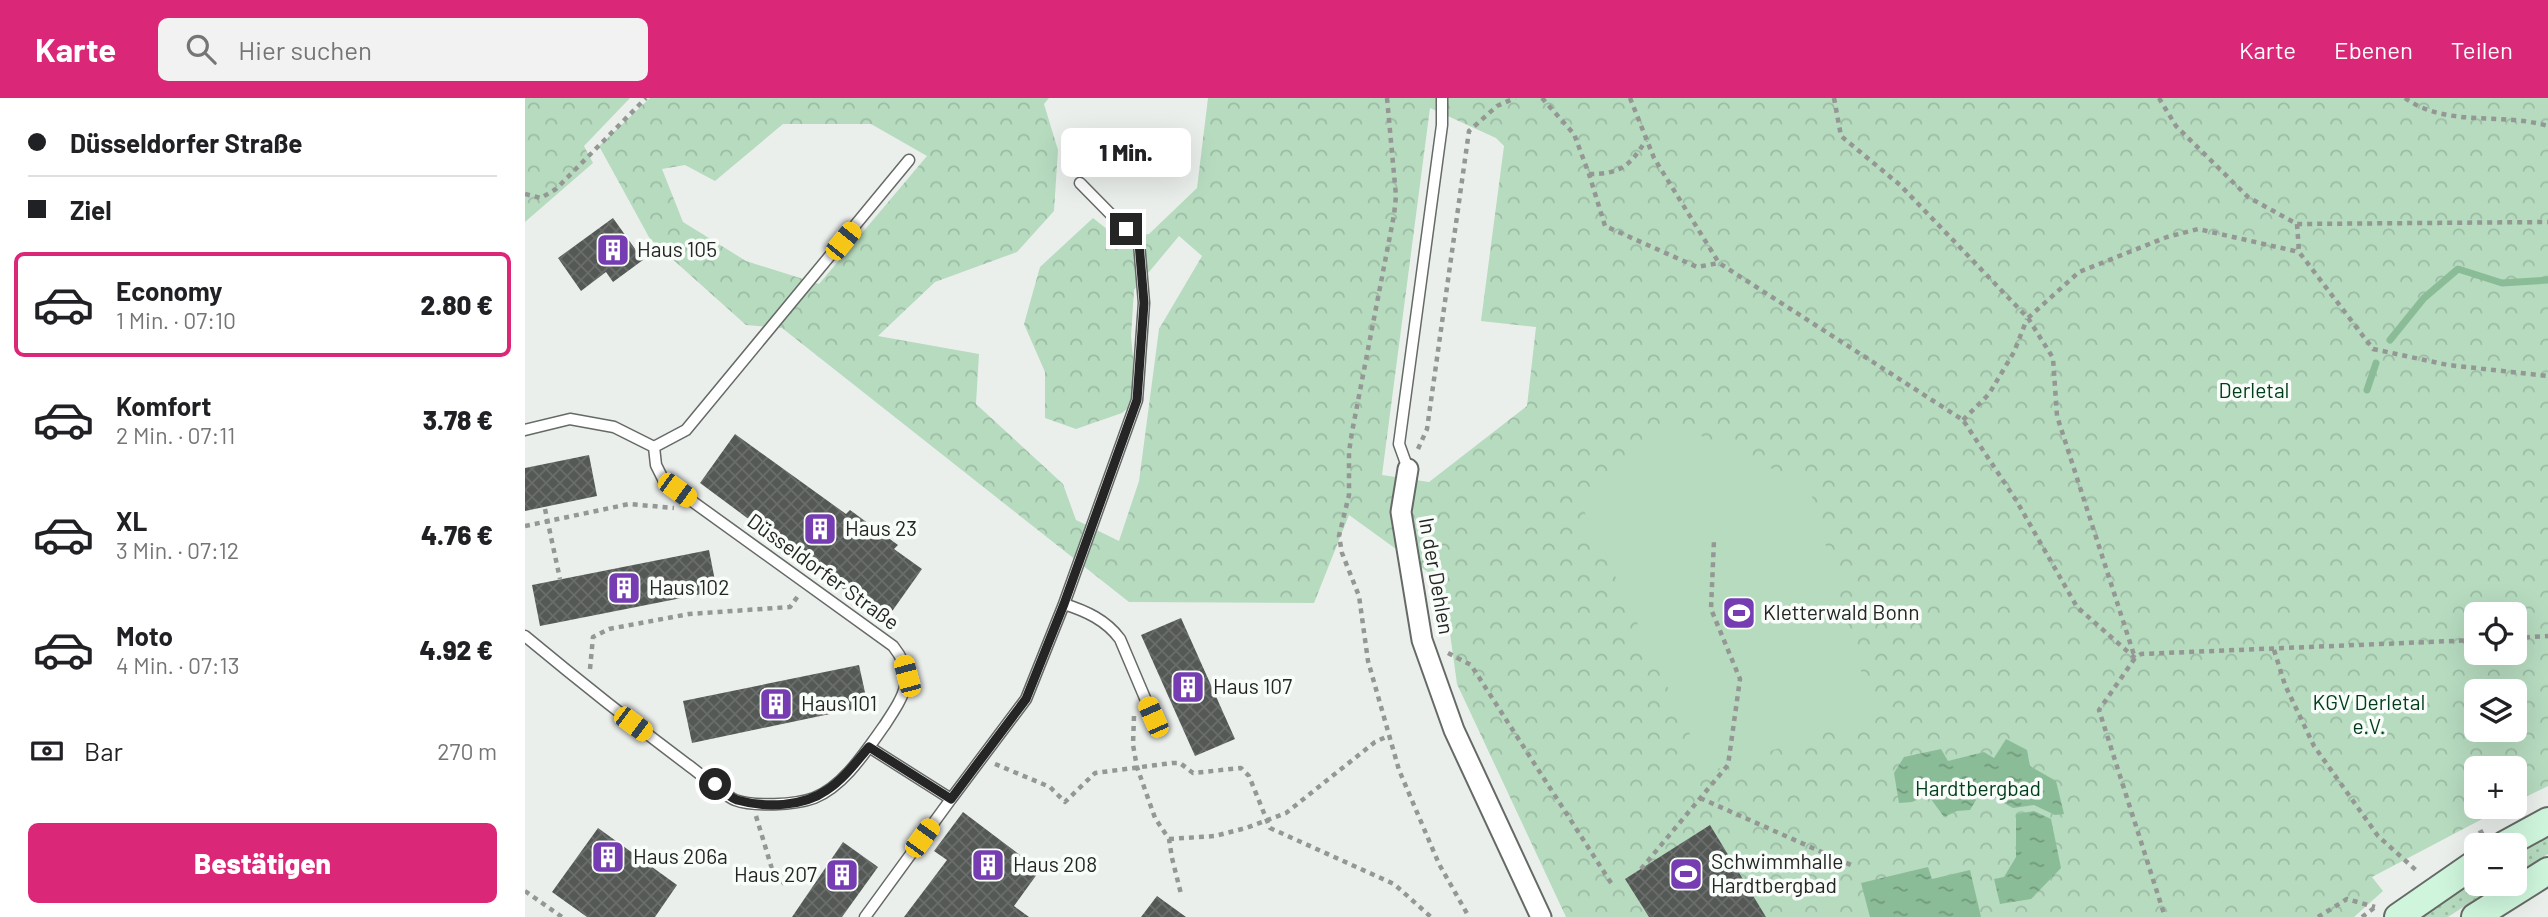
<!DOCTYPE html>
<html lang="de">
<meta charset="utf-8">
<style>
:root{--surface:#fff;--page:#f2f2f2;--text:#202124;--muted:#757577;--line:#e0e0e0;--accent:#db2777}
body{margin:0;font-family:Barlow,sans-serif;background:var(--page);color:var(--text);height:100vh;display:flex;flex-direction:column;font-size:26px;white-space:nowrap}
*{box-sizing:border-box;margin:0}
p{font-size:23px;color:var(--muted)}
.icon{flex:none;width:38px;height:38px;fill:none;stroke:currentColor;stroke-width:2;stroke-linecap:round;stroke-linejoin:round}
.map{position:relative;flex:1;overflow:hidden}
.drawer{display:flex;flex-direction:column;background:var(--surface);width:525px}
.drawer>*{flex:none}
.guide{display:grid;align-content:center;height:154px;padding:0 28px;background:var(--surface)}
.buttons{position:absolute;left:1939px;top:504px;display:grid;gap:14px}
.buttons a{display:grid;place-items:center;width:63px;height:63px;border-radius:10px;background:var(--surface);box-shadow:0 7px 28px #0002;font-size:35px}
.end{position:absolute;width:32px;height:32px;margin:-16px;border:9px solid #242524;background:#fff;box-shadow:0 0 0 4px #fff}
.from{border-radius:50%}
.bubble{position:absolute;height:49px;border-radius:10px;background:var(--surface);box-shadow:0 7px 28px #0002;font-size:23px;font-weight:800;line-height:49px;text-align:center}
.car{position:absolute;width:21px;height:42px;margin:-21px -10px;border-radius:9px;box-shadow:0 0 5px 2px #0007;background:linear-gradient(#f5c518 24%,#345 0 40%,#f5c518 0 76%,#345 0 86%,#f5c518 0)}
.guide b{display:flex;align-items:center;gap:24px;height:66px;font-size:26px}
.guide b+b{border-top:2px solid var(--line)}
.guide i{width:18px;height:18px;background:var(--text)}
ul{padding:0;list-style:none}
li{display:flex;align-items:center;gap:21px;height:105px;margin:0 14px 10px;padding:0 14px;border:4px solid transparent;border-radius:10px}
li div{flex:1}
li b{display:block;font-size:26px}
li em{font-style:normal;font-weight:800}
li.on{border-color:var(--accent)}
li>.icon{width:63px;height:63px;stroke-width:1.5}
.pay{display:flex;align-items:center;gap:18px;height:77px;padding:0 28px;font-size:26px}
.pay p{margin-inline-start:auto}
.cta{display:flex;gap:14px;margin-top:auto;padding:14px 28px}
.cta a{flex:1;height:80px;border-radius:10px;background:var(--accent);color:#fff;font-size:28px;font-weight:800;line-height:80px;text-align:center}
header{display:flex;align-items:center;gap:42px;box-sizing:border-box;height:98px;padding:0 35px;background:var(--accent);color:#fff}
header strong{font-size:33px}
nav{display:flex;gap:38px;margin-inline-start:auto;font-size:24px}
.search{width:490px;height:63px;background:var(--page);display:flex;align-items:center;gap:18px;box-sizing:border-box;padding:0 24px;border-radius:10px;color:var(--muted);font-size:26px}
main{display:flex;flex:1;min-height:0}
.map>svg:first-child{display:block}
.grass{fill:url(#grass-dots)}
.forest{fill:url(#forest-crowns);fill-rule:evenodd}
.pitch{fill:#b6dbbf}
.water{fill:url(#water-ripples)}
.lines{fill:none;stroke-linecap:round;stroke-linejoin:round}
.stream{stroke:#8bbc98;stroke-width:7}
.building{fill:url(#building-cross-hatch)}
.service-casing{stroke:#666a67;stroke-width:13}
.minor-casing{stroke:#666a67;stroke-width:23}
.secondary-casing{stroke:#666a67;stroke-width:30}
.path{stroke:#949794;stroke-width:4.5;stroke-dasharray:5 5;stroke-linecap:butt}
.service{stroke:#fff;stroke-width:10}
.minor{stroke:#fff;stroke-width:19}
.secondary{stroke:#cff6dd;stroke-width:26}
.route{stroke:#242524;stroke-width:9}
.labels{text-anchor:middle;stroke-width:7;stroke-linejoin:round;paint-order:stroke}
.poi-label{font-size:21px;fill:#242524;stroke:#f8fdf9;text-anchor:start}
.park-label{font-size:21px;fill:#003d1b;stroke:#f8fdf9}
.street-label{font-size:21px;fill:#242524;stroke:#f8fdf9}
</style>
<header>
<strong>Karte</strong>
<div class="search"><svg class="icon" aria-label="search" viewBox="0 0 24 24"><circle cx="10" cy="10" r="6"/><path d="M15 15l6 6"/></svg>Hier suchen</div>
<nav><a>Karte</a><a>Ebenen</a><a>Teilen</a></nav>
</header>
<main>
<section class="drawer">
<div class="guide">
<b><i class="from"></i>Düsseldorfer Straße</b>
<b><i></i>Ziel</b>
</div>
<ul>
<li class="on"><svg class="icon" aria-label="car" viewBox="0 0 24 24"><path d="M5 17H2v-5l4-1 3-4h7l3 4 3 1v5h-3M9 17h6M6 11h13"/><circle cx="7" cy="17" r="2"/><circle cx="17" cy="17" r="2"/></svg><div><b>Economy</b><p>1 Min. · 07:10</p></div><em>2.80 €</em></li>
<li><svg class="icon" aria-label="car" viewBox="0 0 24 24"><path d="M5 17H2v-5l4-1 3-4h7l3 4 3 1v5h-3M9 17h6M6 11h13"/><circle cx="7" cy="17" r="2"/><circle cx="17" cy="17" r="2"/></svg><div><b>Komfort</b><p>2 Min. · 07:11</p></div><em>3.78 €</em></li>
<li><svg class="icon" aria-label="car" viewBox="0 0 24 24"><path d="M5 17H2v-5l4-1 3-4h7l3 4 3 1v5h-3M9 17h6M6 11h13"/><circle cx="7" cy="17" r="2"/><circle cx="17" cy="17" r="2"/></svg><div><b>XL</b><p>3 Min. · 07:12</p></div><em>4.76 €</em></li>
<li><svg class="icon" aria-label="car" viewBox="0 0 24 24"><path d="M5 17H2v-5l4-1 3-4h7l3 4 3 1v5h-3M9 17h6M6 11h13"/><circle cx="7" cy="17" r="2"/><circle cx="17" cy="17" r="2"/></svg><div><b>Moto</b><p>4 Min. · 07:13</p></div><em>4.92 €</em></li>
</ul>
<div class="pay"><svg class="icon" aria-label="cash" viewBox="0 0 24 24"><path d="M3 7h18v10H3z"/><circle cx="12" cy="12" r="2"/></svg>Bar<p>270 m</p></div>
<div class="cta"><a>Bestätigen</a></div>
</section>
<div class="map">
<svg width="2023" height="819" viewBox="0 0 2023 819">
<defs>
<pattern id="grass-dots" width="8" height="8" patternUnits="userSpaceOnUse" patternTransform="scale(1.75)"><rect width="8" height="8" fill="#b6dbbf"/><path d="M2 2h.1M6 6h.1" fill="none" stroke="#9cbca4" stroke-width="1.8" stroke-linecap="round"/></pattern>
<pattern id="forest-crowns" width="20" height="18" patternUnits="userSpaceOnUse" patternTransform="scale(1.75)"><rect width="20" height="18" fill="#b6dbbf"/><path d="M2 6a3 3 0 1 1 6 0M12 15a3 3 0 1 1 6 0" fill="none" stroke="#9cbca4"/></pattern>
<pattern id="water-ripples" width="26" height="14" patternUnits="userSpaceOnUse" patternTransform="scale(1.75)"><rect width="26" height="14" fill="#8bbc98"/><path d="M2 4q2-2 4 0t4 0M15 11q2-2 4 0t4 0" fill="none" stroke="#71997c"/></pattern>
<pattern id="building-cross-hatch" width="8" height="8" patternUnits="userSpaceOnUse" patternTransform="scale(1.75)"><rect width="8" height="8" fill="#555956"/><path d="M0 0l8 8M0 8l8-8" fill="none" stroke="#6a6d6b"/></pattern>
</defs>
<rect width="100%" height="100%" fill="#ebefec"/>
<!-- grass -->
<path class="grass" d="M2023,737V756L1990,776V756Z
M1951,780V786H1973L1923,819H1894Z"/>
<!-- forest -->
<path class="forest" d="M0,0H105L59,48L68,65L0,124Z
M125,0H524L519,6L533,52L529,113L492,154L410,184L353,238L454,256L451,306L538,386L551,422L594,443L614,383L634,231L677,158L654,138L609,192L606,238L612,302L597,315L551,331L520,320V274L499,226L515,169L568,120L593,140L624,136L672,90L683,0H2023V688L1990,704V670H1951V709H1980L1847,779L1858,793L1829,819H1041L932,586L918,485L824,417L789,505L604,504L257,230L221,227L125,141L74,48ZM905,10L971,40L979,48L956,223L1011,229L1002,308L904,384L857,377ZM258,26H346L402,58L294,186L221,163L158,124L137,71L160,67L190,83ZM1951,516H1990V555H1951ZM1951,593H1990V632H1951Z"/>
<!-- pitch -->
<path class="pitch" d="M1149,325L1284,388L1349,618L1183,674L1055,404Z"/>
<!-- water -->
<path class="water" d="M1481,641L1502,652L1505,668L1531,683L1539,716L1530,717L1509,707L1488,710L1454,691L1445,694L1451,702L1445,712L1432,713L1419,719L1403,697L1387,704L1374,705L1369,675L1379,659L1416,651L1423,663L1459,654L1469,660Z
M1509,713L1526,721L1536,770L1506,801L1475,806L1469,781L1479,779L1491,759V716Z
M1403,769L1407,781L1445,772L1456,819H1345L1336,785Z"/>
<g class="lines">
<!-- stream -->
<path class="stream" d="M1865,242L1899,200L1933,171L1977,185L2023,182
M1842,292L1851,265"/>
</g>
<!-- building -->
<path class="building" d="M88,120L118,162L88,184L81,174L56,193L33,160Z
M210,336L321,416L325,412L373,447L369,451L397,471L363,519L335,498L333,502L175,385Z
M64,357L72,398L0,413V370Z
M184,452L192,493L15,528L7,487Z
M656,520L710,641L670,658L616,537Z
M334,567L343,608L167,645L158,603Z
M438,714L515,772L489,808L504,819H379L422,762L409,753Z
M1185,727L1241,819H1124L1100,781Z
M73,730L152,787L130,819H62L27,794Z
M318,744L353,769L317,819H267Z
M632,798L661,819H616Z"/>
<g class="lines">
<defs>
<path id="service" d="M0,332L45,321L89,329L129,349
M129,349L161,332L384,62
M883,371L874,346L917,27V0
M539,506C561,513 581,522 595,541L628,619
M0,538C53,582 107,625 163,667C175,675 198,697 210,702C229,709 270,707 289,700C319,688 341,653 359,628C378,599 393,579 368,548L139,383L131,367L129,349
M344,649L426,701L501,601L539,506L612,302L619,205L614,145L555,85
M340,819L426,701"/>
<path id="minor" d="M883,371L876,414L897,542L929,632L1016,819"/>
<path id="secondary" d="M1979,747L2023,723
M1873,819L1951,765
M1950,819L2023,773"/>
</defs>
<!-- service casing -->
<use href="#service" class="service-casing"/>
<!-- minor casing -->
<use href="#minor" class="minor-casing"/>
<!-- secondary casing -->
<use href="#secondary" class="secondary-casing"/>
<!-- path -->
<path class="path" d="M862,0L871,98L869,117L827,334L824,354V397L814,438L817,455L834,498L843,563L874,672L914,766L944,819
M1017,0L1049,36L1064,76L1080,128L1172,169L1194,165
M1105,0L1129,60L1194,165L1438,322L1491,402L1552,509L1610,560L1616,556L1951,542
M1309,0L1316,38L1375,87L1503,220L1554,174L1642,139L1673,131L1774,154
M1634,0L1651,28L1723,99L1772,126L2023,124
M1880,0C1922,30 1977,14 2023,28
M1064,76C1096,76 1105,68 1121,42
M0,96L16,100L31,91L121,0
M1772,126L1774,154L1848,251L1923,267L2023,278
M1503,220L1528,260L1532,318L1610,560L1574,612L1640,819
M1438,322L1464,296L1489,254L1502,221
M893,351L902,331L944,33L972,8L990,0
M20,411L35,481
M0,428L104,406L149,410
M1990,540L2023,538
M1749,552L1760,587L1789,648L1853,738L1893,774
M923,555L946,567L1088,788
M65,571L68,539L84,531L164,516L265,509L273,498
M609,618L608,647L612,669L630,720L644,741L647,760L656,796
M470,666L525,689L540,704L570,675L647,665H655L668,675L716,670L724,678L745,730L869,786L906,819
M1175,700L1326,767
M231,718L247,771L262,789
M1945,740L1962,731
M644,741L690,738L721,730L761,715L850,644L863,638
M1116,771L1203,667L1215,581L1186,511L1189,442
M0,793L37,819
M1793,819L1822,801L1850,809
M1837,819L1853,807"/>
<!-- service -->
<use href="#service" class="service"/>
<!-- minor -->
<use href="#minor" class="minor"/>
<!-- secondary -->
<use href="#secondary" class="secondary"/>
</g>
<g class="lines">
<!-- route -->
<path class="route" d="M190,686C196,691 204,699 212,702C240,710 278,709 302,692C319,681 331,664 344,649L426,701L501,601L539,506L612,302L619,205L614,145L601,131"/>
</g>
<!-- icons -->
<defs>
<symbol id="building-square" viewBox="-11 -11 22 22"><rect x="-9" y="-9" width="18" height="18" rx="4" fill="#763db3" stroke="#f8fdf9"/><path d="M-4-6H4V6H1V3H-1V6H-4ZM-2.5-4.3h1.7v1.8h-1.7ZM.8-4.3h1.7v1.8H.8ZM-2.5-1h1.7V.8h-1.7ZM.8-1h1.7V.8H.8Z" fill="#fff"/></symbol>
<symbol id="stadium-square" viewBox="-11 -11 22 22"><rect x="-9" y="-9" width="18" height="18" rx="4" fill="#763db3" stroke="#f8fdf9"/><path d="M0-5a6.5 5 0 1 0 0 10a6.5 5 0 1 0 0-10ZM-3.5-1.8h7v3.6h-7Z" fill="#fff"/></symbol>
</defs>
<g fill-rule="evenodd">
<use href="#building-square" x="69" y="133" width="38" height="38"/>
<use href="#building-square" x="276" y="412" width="38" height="38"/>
<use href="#building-square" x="80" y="471" width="38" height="38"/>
<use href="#stadium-square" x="1195" y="496" width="38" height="38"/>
<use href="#building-square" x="644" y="570" width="38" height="38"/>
<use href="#building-square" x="232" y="587" width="38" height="38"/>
<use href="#building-square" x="64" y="740" width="38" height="38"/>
<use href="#building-square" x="444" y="748" width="38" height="38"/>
<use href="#stadium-square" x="1142" y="757" width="38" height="38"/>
<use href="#building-square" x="298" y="758" width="38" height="38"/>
</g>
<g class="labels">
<!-- poi labels -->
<g class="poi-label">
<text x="112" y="159">Haus 105</text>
<text x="320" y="438">Haus 23</text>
<text x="124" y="497">Haus 102</text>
<text x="1238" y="522">Kletterwald Bonn</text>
<text x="688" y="596">Haus 107</text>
<text x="276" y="613">Haus 101</text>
<text x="108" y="766">Haus 206a</text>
<text x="1186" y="771">Schwimmhalle<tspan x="1186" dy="24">Hardtbergbad</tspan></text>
<text x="488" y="774">Haus 208</text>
<text x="292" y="784" text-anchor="end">Haus 207</text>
</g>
<!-- park labels -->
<g class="park-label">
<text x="1729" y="300">Derletal</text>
<text x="1844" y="612">KGV Derletal<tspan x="1844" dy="24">e.V.</tspan></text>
<text x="1453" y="698">Hardtbergbad</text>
</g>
<!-- street labels -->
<g class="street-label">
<text transform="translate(298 474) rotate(36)" y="7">Düsseldorfer Straße</text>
<text transform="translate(911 478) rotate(80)" y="7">In der Dehlen</text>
</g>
</g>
</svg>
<div class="buttons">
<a><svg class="icon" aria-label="locate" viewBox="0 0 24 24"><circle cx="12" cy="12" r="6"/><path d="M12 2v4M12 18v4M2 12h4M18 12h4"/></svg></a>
<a><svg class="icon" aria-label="layers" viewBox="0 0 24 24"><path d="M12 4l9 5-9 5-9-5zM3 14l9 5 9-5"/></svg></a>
<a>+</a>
<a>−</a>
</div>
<i class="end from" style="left:190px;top:686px"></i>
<i class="end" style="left:601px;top:131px"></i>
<div class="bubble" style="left:536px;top:30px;width:130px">1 Min.</div>
<i class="car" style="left:318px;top:143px;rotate:39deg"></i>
<i class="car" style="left:152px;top:392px;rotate:126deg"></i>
<i class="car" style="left:382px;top:578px;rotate:345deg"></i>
<i class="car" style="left:628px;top:619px;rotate:336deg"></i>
<i class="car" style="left:108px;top:626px;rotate:127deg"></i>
<i class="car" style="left:397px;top:740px;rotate:36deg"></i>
</div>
</main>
